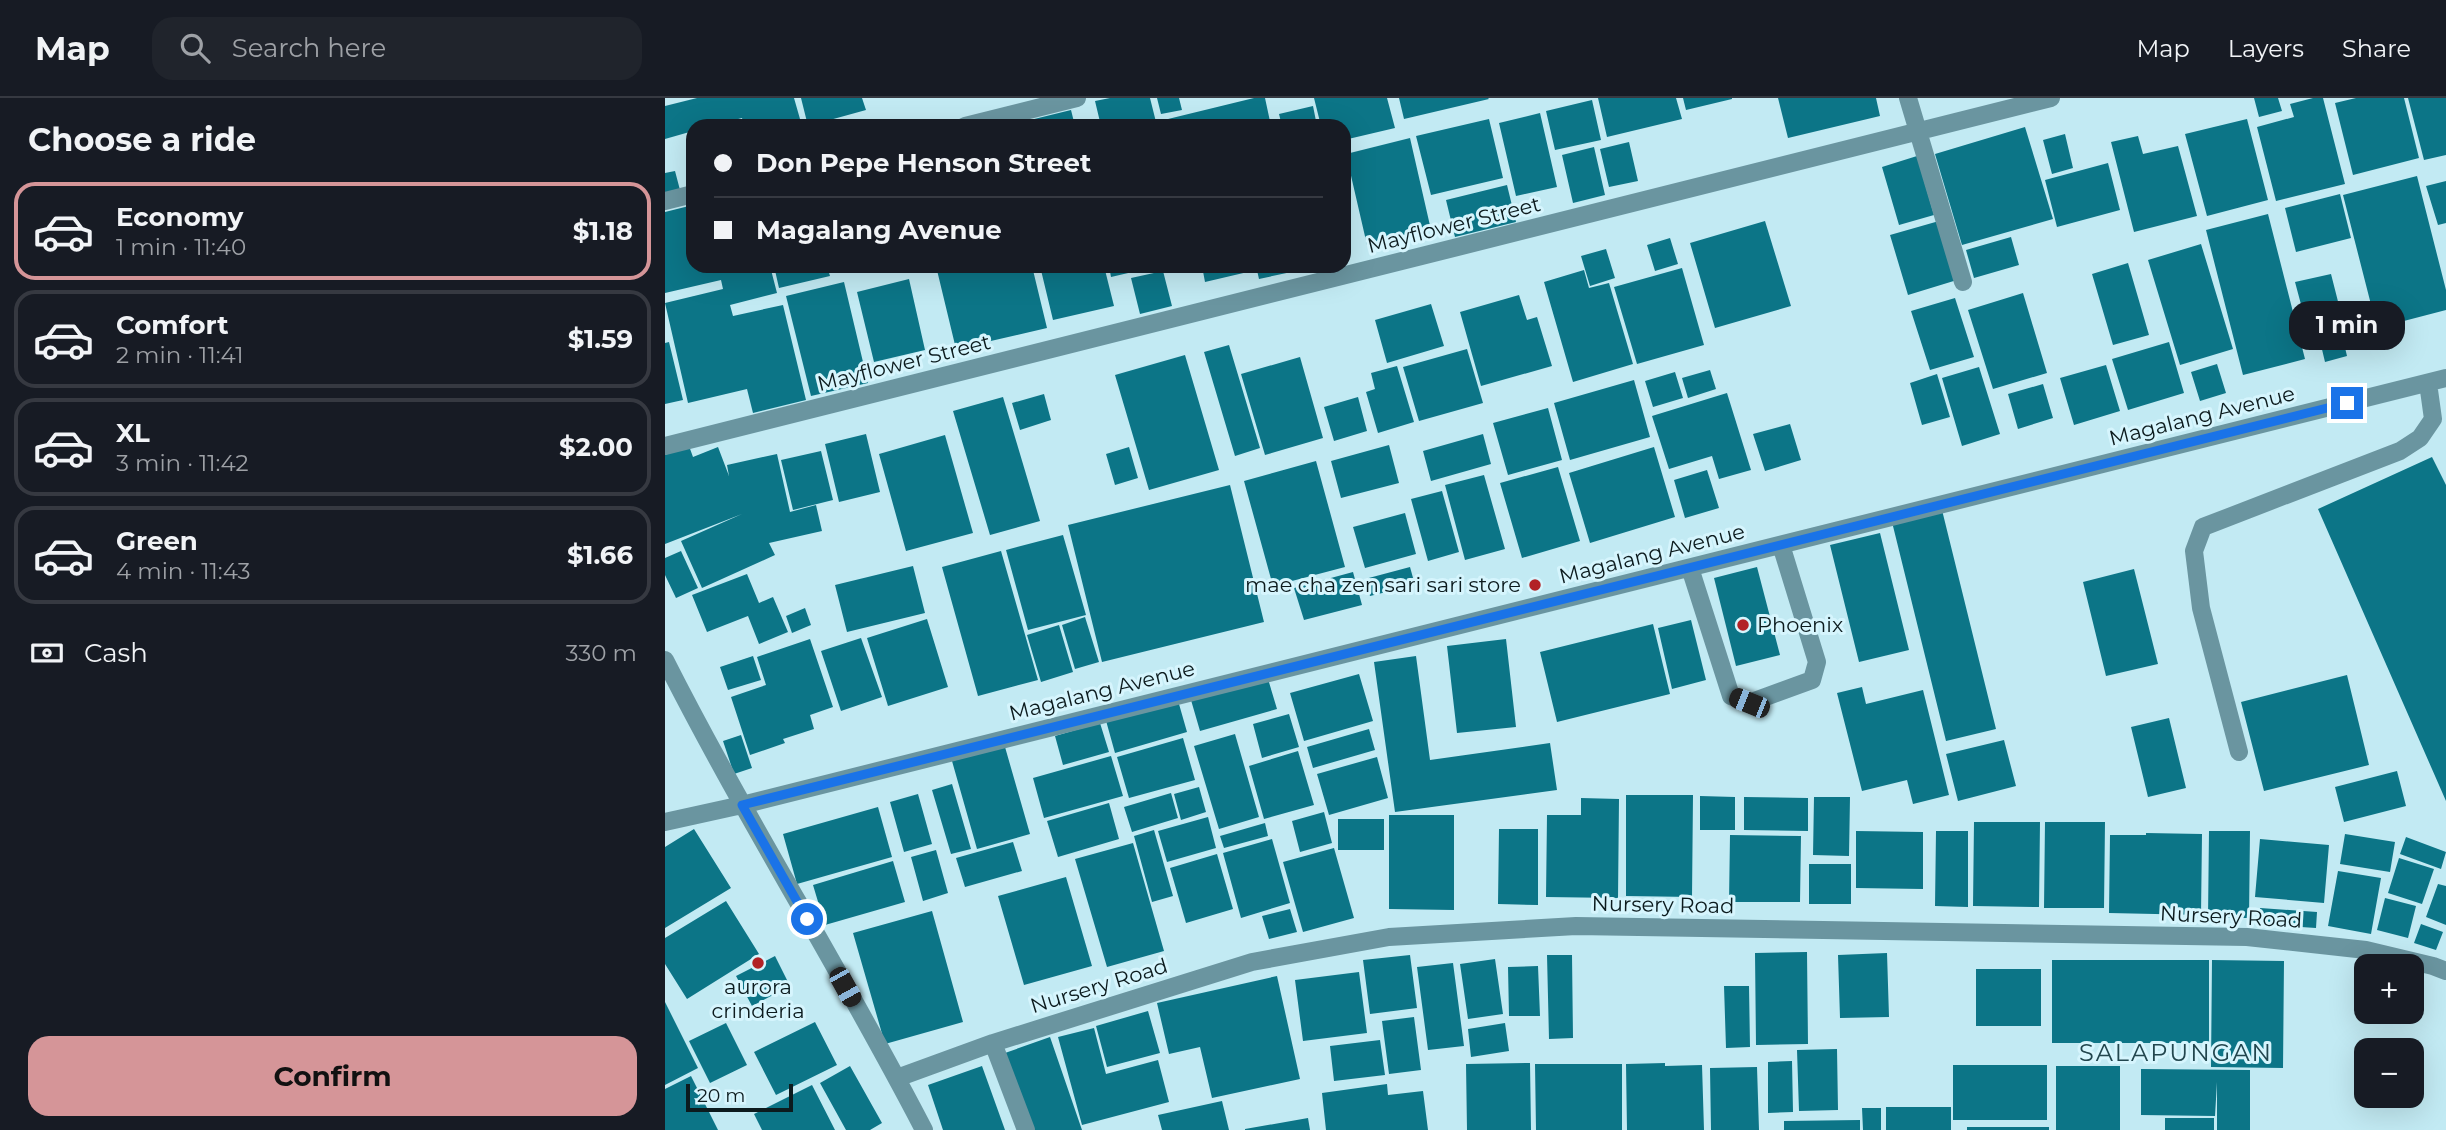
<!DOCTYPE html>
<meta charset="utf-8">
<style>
:root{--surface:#171b24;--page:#20242c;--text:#f1f3f6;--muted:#9ea1a6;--line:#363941;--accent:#d59598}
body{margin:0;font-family:Montserrat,sans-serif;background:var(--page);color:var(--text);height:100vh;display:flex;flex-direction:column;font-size:26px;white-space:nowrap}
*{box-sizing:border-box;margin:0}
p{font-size:23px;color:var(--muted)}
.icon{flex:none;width:38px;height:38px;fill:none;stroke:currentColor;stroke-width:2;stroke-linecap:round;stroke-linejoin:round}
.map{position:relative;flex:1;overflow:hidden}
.panel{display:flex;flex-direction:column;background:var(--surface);width:665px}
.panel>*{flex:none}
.guide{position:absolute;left:21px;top:21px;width:665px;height:154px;border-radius:21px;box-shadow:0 7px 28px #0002;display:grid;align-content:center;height:154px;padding:0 28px;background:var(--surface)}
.tools{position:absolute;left:1689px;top:856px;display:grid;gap:14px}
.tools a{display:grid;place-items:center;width:70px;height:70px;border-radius:14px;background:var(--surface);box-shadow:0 7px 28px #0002;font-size:35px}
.scale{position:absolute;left:21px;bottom:18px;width:107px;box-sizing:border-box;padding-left:7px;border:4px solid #0c1b1e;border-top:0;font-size:19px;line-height:24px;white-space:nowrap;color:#0c1b1e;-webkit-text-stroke:5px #d6f5fd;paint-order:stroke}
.end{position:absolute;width:32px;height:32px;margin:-16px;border:9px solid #1a73e8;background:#fff;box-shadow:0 0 0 4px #fff}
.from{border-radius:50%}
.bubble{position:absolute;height:49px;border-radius:21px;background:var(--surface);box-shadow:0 7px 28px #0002;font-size:23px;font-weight:700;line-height:49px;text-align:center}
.car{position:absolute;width:21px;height:42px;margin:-21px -10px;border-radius:9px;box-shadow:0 0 5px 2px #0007;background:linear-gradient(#222 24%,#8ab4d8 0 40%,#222 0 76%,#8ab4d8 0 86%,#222 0)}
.guide b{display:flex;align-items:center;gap:24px;height:66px;font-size:26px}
.guide b+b{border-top:2px solid var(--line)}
.guide i{width:18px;height:18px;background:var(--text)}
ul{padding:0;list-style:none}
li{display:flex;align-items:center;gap:21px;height:98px;margin:0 14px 10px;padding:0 14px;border:4px solid var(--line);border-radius:21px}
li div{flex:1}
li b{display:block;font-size:26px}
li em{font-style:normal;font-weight:700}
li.current{border-color:var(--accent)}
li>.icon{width:63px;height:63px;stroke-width:1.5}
h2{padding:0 28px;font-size:32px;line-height:84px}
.pay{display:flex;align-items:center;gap:18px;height:77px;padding:0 28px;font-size:26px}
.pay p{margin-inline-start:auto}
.primary-button{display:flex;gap:14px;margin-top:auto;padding:14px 28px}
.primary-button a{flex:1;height:80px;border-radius:21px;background:var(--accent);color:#111;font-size:28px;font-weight:700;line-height:80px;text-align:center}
header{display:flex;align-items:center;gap:42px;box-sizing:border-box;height:98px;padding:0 35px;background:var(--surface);border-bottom:2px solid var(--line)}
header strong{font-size:33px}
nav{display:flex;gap:38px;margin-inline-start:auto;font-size:24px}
.search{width:490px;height:63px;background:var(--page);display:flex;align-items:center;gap:18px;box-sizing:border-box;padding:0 24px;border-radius:21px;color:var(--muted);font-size:26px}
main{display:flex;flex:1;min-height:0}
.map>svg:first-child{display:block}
.building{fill:#0c7587}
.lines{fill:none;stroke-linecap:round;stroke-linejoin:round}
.minor{stroke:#6a95a0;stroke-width:18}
.route{stroke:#1a73e8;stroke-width:9}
.poi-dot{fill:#b22226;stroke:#d6f5fd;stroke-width:2.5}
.labels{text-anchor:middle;stroke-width:6;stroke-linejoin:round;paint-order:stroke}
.street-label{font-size:21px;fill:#0c1b1e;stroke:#d6f5fd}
.poi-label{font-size:21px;fill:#0c1b1e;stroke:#d6f5fd;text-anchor:end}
.quarter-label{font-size:24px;letter-spacing:2px;fill:#22464e;stroke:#d6f5fd}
</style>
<header>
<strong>Map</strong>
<div class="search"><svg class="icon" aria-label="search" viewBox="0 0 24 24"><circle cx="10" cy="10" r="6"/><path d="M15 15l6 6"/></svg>Search here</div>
<nav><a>Map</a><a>Layers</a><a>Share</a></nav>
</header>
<main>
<section class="panel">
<h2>Choose a ride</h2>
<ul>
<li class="current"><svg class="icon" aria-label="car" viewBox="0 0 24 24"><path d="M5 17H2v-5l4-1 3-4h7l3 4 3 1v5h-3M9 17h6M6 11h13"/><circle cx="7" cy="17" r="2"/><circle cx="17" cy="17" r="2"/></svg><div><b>Economy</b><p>1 min · 11:40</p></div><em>$1.18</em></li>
<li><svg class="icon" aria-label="car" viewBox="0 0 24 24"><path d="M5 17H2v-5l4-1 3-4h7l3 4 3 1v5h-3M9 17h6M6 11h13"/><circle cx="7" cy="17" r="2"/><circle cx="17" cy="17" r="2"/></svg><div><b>Comfort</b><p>2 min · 11:41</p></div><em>$1.59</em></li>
<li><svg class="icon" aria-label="car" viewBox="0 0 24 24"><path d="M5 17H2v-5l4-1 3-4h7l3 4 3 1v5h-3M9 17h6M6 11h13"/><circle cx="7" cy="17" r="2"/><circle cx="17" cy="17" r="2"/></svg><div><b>XL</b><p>3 min · 11:42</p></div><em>$2.00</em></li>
<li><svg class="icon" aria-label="car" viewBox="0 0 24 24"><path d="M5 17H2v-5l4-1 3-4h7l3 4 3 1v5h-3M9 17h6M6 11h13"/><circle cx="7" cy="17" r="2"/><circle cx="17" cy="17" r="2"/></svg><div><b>Green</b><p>4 min · 11:43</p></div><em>$1.66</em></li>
</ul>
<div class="pay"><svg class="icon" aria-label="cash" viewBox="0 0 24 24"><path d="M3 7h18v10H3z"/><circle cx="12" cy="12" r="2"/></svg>Cash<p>330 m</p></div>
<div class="primary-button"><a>Confirm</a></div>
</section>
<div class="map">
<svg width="1781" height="1032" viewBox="0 0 1781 1032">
<rect width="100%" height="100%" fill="#c2eaf3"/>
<!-- building -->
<path class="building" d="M32,0H129L137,28H79L77,20L47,28H28V33L0,41V8Z
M136,0H197L201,12L143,28Z
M445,0H485L492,28H436L430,3Z
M492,0H514L517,12L496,16Z
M589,0H600L606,28H505L503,21Z
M649,0H722L730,30L679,42V28H656Z
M734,0H823L824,1L739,21Z
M933,0H1011L1017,21L942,39Z
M1018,0H1067V1L1021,12Z
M1113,0H1211L1215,18L1123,40Z
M1589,0H1613L1617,13L1594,19Z
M1648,0H1658L1680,86L1611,103L1592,29L1629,19L1625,6Z
M1691,0H1739L1754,60L1688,77L1670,5Z
M1743,0H1781V57L1759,62Z
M927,2L936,42L890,52L881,13Z
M648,8L652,28H617L614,16Z
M406,12L410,28H345V27Z
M875,15L892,89L851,98L834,25Z
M824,21L838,80L766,97L751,38Z
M1582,21L1603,102L1542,118L1520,36Z
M1360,29L1388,121L1297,147L1270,56Z
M1400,36L1408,70L1387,76L1378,42Z
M1473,38L1478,56L1513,48L1532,118L1469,134L1446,44Z
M745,40L766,132L702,147L681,56Z
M964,44L973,83L944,89L935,51Z
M929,49L940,97L908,105L897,57Z
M1252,58L1269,117L1234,127L1217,69Z
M1443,65L1455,112L1392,129L1380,82Z
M10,73L15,92L0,95V75Z
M1752,78L1781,192V212L1712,230L1678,97Z
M1781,83V125L1773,127L1761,88Z
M842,87L851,124L790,139L781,102Z
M1675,96L1686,140L1631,154L1620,110Z
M28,107V168H105L112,195L65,207L68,218L118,207L141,302L88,315L82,291L23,305L0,205L58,191L56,182L0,195V114Z
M1603,116L1640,261L1578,277L1541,132Z
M1100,123L1126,208L1050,230L1025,145Z
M1274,123L1292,182L1243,197L1225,137Z
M1346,139L1354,167L1309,180L1301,152Z
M1005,140L1013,166L990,173L982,147Z
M1536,146L1568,251L1515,267L1483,162Z
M941,151L950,180L925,188L916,158Z
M1463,165L1484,237L1448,247L1427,176Z
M109,168H162L165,178L114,190Z
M271,168H367L382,230L291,251Z
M375,168H439L449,208L388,222Z
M444,168H489V169L446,179Z
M537,168H585L587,173L540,184Z
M591,168H630L631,173L594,181Z
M1017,170L1039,247L972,266L949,189Z
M919,172L924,190L944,185L968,266L908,284L879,184Z
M498,173L507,208L475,216L466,180Z
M1666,176L1680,231L1645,240L1630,184Z
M244,181L260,252L209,264L192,194Z
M179,184L203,285L146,298L121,198Z
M1358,195L1382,275L1328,291L1303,212Z
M854,197L862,222L872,219L887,268L816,288L795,214Z
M1290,200L1309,259L1265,272L1246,213Z
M766,206L779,248L722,265L710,222Z
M1708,224L1713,242L1691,248L1686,230Z
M1677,237L1682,258L1660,264L1655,243Z
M4,244L18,302L0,306V245Z
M1504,244L1519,295L1463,312L1447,261Z
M564,247L595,350L570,358L539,254Z
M802,251L818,305L754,323L738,269Z
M520,257L554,372L484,392L450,277Z
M635,259L658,340L600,357L576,276Z
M1552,266L1561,295L1535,303L1526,274Z
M1441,267L1455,313L1409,327L1395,280Z
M732,268L749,324L713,335L701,294L710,291L706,275Z
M1314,269L1335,336L1297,348L1277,280Z
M1045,272L1051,291L1023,300L1017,280Z
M1010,274L1018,300L988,309L980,283Z
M1272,276L1285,319L1257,327L1245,285Z
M969,282L985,339L905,362L889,305Z
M1378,286L1388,320L1353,331L1343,296Z
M1062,295L1086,372L1054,381L1047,358L1004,371L987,318Z
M379,296L386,322L355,332L347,305Z
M338,299L375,423L325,437L288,313Z
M693,299L702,333L669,343L659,309Z
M883,310L897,362L843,377L828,325Z
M1125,326L1136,362L1100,373L1088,336Z
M201,336L215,394L174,404L160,346Z
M818,336L826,366L766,383L758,353Z
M280,337L308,435L241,453L214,356Z
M724,347L734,385L676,400L666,363Z
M24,348L28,359L53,349L64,378L62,367L112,356L125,414L151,407L157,433L104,445L110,457L37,490L16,443L77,416L0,446V357Z
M464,349L473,380L450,387L441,356Z
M989,349L1010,419L925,445L904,375Z
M156,353L168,402L128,412L116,362Z
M1767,359L1781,387V703L1653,411Z
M651,363L680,469L608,488L579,383Z
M893,369L915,443L857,460L835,385Z
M1042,372L1054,410L1020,420L1009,382Z
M819,377L840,451L800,462L780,387Z
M565,387L599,524L437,564L403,427Z
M777,393L794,454L763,463L746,401Z
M1277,412L1331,631L1281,643L1227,424Z
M740,415L751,456L700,470L688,429Z
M1215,435L1244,552L1194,564L1165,447Z
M398,437L421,517L363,532L341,452Z
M16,453L33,490L11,500L0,477V460Z
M336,453L373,582L313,598L277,469Z
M248,468L260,515L182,534L170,487Z
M745,469L750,487L705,498L700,481Z
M1092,469L1115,557L1071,568L1049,480Z
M1469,471L1493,566L1441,578L1418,484Z
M688,474L697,507L639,522L629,490Z
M82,476L94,505L108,499L123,534L94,546L83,518L42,534L27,497Z
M140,510L146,527L127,535L121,518Z
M420,519L434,564L410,571L397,527Z
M262,521L283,589L223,608L202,540Z
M1026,522L1041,582L1007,591L993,530Z
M988,526L1005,596L892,624L875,554Z
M394,527L408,574L376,584L362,537Z
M196,540L217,599L176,613L156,553Z
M145,541L168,609L145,617L149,631L118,641L120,645L85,657L66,599L101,587L92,559Z
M841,541L851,629L792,635L782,548Z
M88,558L96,582L63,592L55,569Z
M751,558L765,662L885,645L892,692L730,714L709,564Z
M694,576L708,623L639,643L625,595Z
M1682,577L1704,667L1599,693L1576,604Z
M603,581L612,611L535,633L526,602Z
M1197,589L1201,606L1258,592L1284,697L1248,706L1242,682L1197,693L1172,595Z
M512,599L522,634L450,655L440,619Z
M624,616L634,649L597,660L588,626Z
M1504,620L1521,690L1483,699L1466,629Z
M435,625L444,654L398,667L390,638Z
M704,631L710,652L648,670L642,649Z
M570,636L594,719L554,731L529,648Z
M76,637L87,670L69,676L58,643Z
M518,640L530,682L464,700L452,659Z
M1339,642L1351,688L1293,703L1281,656Z
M340,649L365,736L312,751L287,663Z
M633,653L649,707L599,721L584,668Z
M446,658L458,698L379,720L368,680Z
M712,659L723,700L664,717L652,676Z
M1732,673L1741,708L1679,724L1670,689Z
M287,686L306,751L286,756L267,692Z
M534,689L541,714L516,722L509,696Z
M506,695L513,720L467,734L459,709Z
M253,696L267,746L239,754L225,704Z
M961,697H1028L1027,799L961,798Z
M1035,698L1070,699V732H1035Z
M1079,699L1143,700V733L1079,732Z
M1149,699H1185L1184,758L1148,757Z
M916,700L954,701L953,800L881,799L882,717H916Z
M444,705L454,741L393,759L382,723Z
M213,709L227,759L132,786L118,736Z
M659,714L667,745L635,754L627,723Z
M724,717H789V812L724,811Z
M543,719L551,750L502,764L493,733Z
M673,721H719V752H673Z
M1309,724H1375L1374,809L1308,808Z
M1380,724H1440L1439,810H1379Z
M600,725L603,738L559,750L555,738Z
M29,731L66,790L0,830V749Z
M834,731H873V807L833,806Z
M489,732L508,798L487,804L469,738Z
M1191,733L1258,734V791L1191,790Z
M1271,733H1303V809L1270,808Z
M1544,733H1585L1584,820H1543Z
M1481,735L1537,736L1536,817L1444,815L1445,737H1481Z
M1680,736L1730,744L1725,774L1675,766Z
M1065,737L1136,738L1135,804H1064Z
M1741,739L1781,754L1776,771L1735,756Z
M607,741L625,805L576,820L558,755Z
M1595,741L1664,747L1659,805L1590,799Z
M348,744L357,773L300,789L291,760Z
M468,745L499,853L442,869L410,761Z
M669,750L689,820L638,834L618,764Z
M271,752L283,795L258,803L246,759Z
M552,756L568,811L521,825L505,770Z
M1734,760L1769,771L1757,806L1723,795Z
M228,763L240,804L160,827L148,787Z
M1144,766H1186V806H1144Z
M1673,773L1716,780L1706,836L1663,828Z
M401,779L427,868L359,887L333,798Z
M1773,786L1781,788V827L1761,819Z
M1720,800L1751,808L1743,840L1712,832Z
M61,803L94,856L22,901L0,866V840Z
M1595,810L1652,814L1651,830L1594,826Z
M625,811L632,834L604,841L597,818Z
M267,813L298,924L220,946L188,835Z
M1756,826L1778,834L1771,852L1749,845Z
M1142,854L1143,946L1091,947L1090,855Z
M1222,855L1224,919L1175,920L1173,857Z
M745,857L752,910L705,916L698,862Z
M882,857H907L908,940L884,941Z
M110,858L125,888L87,908L71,878Z
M830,861L838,916L803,921L795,866Z
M1387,862H1544V945H1387Z
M1547,862L1619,863L1618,970L1546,969Z
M788,865L799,948L763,952L752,869Z
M873,868L875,918H844L843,869Z
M1311,871H1376V928H1311Z
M694,874L702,935L638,943L630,882Z
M612,878L635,981L547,1000L535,949L504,956L492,905Z
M1059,888H1084L1085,949L1061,950Z
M0,904L33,970L0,987Z
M483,913L495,955L442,969L431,928Z
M749,919L756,972L724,976L717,923Z
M150,924L172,967L111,997L89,954Z
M61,925L82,967L45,985L24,943Z
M840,925L844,953L806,959L803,931Z
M429,930L441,976L493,962L504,1004L417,1027L393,939Z
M385,939L417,1032H367L340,955Z
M715,942L720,977L669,983L665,948Z
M1172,951L1173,1012L1134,1013L1132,952Z
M1127,963L1128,1014L1103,1015V964Z
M865,965L866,1032H802L801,966Z
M1000,965V968L1037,967L1039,1032H962L961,966Z
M870,966H957V1032H871Z
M1288,967H1382V1022H1288Z
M185,968L217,1025L205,1032H181L155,985Z
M317,968L340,1032H278L263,987Z
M1391,968H1455V1032H1391Z
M1092,969L1094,1032H1046L1045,970Z
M1476,971L1585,972V1032H1552V984L1550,1018L1476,1017Z
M26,978L53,1032H0V991Z
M722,986L723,997L758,993L763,1032H661L657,995Z
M147,987L170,1032H97L89,1016Z
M557,1003L564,1032H497L493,1017Z
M1221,1009H1286V1032H1221Z
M1197,1010H1216V1032H1198Z
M643,1020L645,1032H580V1031Z
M1500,1020H1549V1032H1500Z
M1195,1022V1032H1119V1023Z
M1302,1029H1384V1032H1302Z"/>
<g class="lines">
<!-- minor -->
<path class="minor" d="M1243,0L1298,184
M300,28L412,0
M0,103L28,96
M0,348L1386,0
M1025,470L1066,598L1084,605L1147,582L1152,564L1116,447
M0,562C81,722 177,873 259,1032
M1574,654L1536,510L1529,453L1538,429L1735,353L1755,340L1768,321L1763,285
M0,724L77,707L1781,280
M328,945L361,1032
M232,980L328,945L587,864L724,839L911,828L1582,839L1701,852L1768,868L1781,873"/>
</g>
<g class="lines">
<!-- route -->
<path class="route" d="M142,821L77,707L1682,305"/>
</g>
<!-- markers -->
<g class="poi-dot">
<circle cx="870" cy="487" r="7"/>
<circle cx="1078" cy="527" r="7"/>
<circle cx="93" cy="865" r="7"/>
</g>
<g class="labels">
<!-- street labels -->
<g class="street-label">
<text transform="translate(789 127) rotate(-14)" y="7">Mayflower Street</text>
<text transform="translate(239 265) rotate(-14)" y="7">Mayflower Street</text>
<text transform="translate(1537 318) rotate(-14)" y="7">Magalang Avenue</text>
<text transform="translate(987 456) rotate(-14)" y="7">Magalang Avenue</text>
<text transform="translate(437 593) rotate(-14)" y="7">Magalang Avenue</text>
<text transform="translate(998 807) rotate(1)" y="7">Nursery Road</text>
<text transform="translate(1566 819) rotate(3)" y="7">Nursery Road</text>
<text transform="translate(434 888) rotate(-17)" y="7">Nursery Road</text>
</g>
<!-- poi labels -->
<g class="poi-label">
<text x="856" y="494">mae cha zen sari sari store</text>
<text x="1092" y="534" text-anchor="start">Phoenix</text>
<text x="93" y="896" text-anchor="middle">aurora<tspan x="93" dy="24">crinderia</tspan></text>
</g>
<!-- quarter labels -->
<g class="quarter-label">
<text x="1511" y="963">SALAPUNGAN</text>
</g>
</g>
</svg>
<div class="tools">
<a>+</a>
<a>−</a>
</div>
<div class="scale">20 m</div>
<i class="end from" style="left:142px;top:821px"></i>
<i class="end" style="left:1682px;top:305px"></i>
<div class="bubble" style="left:1624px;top:203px;width:116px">1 min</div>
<i class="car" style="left:1084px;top:605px;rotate:292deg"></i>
<i class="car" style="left:180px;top:889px;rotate:151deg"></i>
<div class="guide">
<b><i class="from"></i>Don Pepe Henson Street</b>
<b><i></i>Magalang Avenue</b>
</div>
</div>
</main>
